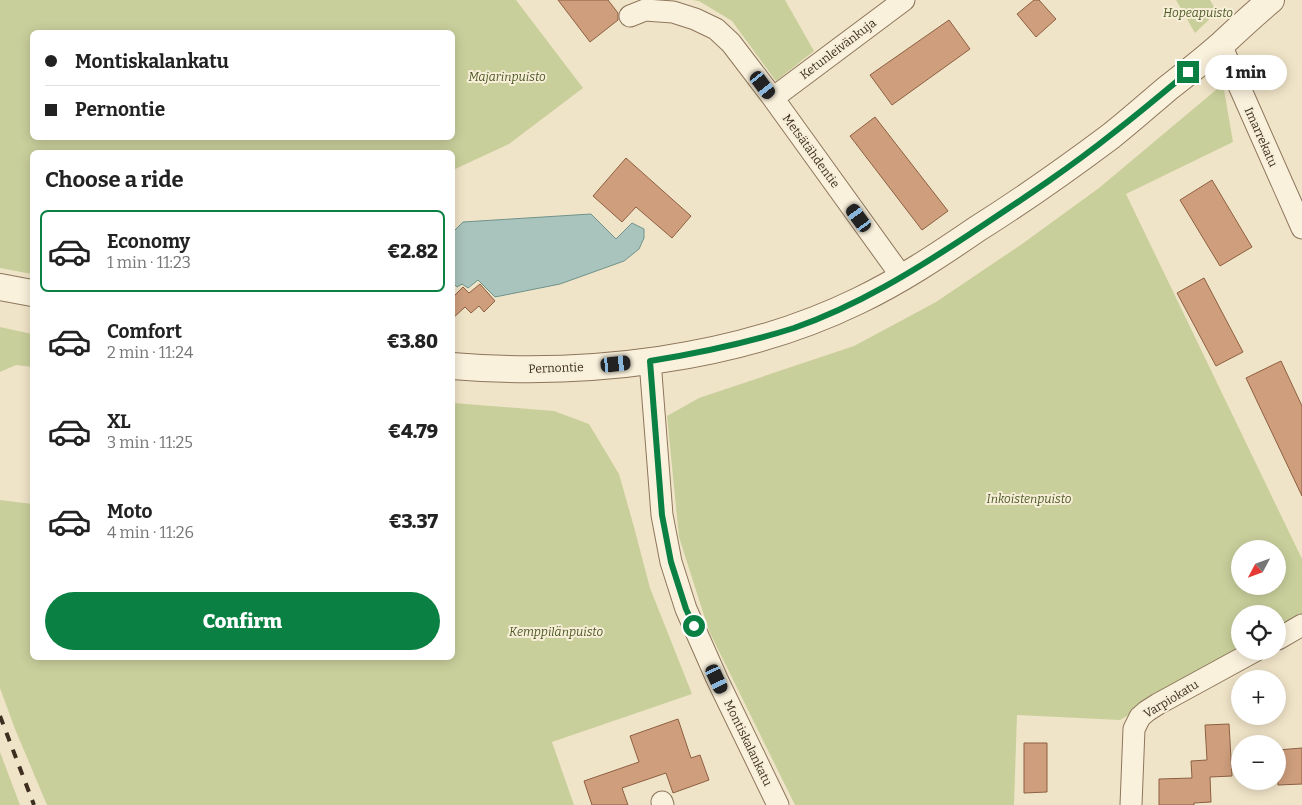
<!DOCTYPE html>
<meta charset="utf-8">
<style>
:root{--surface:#fff;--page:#f2f2f2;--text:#222;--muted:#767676;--line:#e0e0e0;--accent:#0b8043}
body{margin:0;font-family:Bitter,serif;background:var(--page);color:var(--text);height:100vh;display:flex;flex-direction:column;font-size:19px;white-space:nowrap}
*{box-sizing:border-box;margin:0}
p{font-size:16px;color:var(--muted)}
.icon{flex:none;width:28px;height:28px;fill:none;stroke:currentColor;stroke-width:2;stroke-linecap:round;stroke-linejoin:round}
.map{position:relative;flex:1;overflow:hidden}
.details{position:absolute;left:30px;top:150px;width:425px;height:510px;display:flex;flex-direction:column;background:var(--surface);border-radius:8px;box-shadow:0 2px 12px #0003}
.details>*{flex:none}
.hud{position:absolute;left:30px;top:30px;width:425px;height:110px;border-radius:8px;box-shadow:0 2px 12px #0003;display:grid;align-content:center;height:110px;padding:0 15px;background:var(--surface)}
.needle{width:32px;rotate:229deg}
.buttons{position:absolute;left:1231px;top:540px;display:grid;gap:10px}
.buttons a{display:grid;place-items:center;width:55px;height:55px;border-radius:50%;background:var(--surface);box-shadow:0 2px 12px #0003;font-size:25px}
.end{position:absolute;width:22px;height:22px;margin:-11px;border:6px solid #0b8043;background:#fff;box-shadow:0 0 0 2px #fff}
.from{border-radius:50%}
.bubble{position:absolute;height:35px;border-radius:18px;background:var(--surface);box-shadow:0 2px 12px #0003;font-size:16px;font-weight:800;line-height:35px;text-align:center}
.car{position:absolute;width:15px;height:30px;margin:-15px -8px;border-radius:6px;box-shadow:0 0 4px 1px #0007;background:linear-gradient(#222 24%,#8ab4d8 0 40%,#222 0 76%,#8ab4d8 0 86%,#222 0)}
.hud b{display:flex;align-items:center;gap:18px;height:48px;font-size:19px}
.hud b+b{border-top:1px solid var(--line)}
.hud i{width:12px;height:12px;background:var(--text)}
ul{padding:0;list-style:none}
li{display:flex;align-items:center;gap:15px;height:82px;margin:0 10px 8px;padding:0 5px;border:2px solid transparent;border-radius:8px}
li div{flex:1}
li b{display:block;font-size:19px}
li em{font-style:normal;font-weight:800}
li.on{border-color:var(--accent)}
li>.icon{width:45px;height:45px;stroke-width:1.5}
h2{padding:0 15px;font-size:22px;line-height:60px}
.button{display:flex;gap:10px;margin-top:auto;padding:10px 15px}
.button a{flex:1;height:58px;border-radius:30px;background:var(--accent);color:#fff;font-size:20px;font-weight:800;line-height:58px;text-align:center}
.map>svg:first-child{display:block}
.green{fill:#c9cf9b;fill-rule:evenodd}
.water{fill:#a9c4bc;stroke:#6f938a}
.building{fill:#cf9f7d;stroke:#8d5f41}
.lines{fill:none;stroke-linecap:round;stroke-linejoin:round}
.minor-casing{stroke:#8d765c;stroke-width:23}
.tertiary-casing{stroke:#8d765c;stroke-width:28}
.minor{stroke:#faf1dc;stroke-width:21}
.tertiary{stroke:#faf1dc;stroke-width:26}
.rail{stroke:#3d2e20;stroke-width:4;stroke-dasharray:9 9;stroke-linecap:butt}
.route{stroke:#0b8043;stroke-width:6}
.labels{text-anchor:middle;stroke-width:4;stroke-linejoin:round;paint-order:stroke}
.park-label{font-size:12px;font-style:italic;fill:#4d5a26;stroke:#f7eed8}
.street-label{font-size:12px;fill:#3d2e20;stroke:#f7eed8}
</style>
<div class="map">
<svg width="1302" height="805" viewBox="0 0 1302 805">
<rect width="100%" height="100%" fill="#f0e4c8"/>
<!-- green -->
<path class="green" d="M0,0H516L583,88L509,144L453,170L452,152H32V274L0,268ZM452,32V138H32V32Z
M692,0H785L814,51L776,81L732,21L699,1Z
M1176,0H1210L1217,12L1195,33Z
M1223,84L1233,142L1126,194L1302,559V614L1278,628V614H1240V650L1120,720L1017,715L1014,805H795L709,631L679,537L667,416L699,398L854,346L936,302L1022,244L1099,188ZM1240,549H1278V586H1240Z
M0,327L32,334V367L16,365L0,372Z
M453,403L554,411L589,424L619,474L634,527L650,588L692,694L552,742L574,805H47L15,729L0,688V500L32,504V658H452Z
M0,752L20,805H0Z"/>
<!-- water -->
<path class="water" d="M591,214L616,239L632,223L644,229V238L639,249L624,261L560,284L495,297L478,280L468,288L462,284L457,287L453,283V232L463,222Z"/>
<!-- building -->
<path class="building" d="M558,0H608L618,13V20L590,42Z
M1034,0H1039L1056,19L1036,37L1017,14Z
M949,20L970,49L892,105L870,75Z
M875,117L948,211L922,230L850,136Z
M626,158L691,216L672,238L636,207L622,222L593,196Z
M1212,180L1252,247L1220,266L1180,200Z
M1204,278L1243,352L1216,366L1177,293Z
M480,284L495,301L484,312L479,306L471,313L465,307L452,319V298L463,287L469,293Z
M1281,361L1302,406V496L1246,378Z
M678,719L691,758L700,755L709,780L673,793L666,773L622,788L628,805H592L584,781L639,762L630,736Z
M1229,724L1232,776L1210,777L1211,802L1194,803V805H1159V779L1192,778L1191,761L1207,760L1205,725Z
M1024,743H1047V792L1024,793Z
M1302,748V784L1278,785V750Z"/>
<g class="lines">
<defs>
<path id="minor" d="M630,16L645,10L673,12L695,19L716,29L731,43L773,98L902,277
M1221,45L1302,228
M773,98L904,0
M650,361L662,515L671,562L686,609L717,679L778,805
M1278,639L1302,625
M662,802L663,805
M1131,805L1134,729L1140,717L1147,711L1158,704L1255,651"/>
<path id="tertiary" d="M0,287L32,293
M452,366C585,377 737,360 858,301C900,281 939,255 977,229C1023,200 1067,169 1111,136C1130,121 1149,104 1168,88C1186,74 1205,59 1222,44C1238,29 1254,14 1271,0"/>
</defs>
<!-- minor casing -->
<use href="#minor" class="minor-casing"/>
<!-- tertiary casing -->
<use href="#tertiary" class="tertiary-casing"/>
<!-- minor -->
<use href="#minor" class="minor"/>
<!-- tertiary -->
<use href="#tertiary" class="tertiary"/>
<!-- rail -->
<path class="rail" d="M0,716L34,805"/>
</g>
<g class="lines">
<!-- route -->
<path class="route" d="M694,626L686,609L671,562L662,515L650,361C699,353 747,343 794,328C857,306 914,271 970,234C1018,202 1067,170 1112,134C1138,114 1163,93 1188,72"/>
</g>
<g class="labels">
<!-- park labels -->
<g class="park-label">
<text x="1198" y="17">Hopeapuisto</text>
<text x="507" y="81">Majarinpuisto</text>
<text x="1029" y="503">Inkoistenpuisto</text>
<text x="556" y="636">Kemppilänpuisto</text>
</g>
<!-- street labels -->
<g class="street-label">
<text transform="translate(838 49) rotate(-37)" y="4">Ketunleivänkuja</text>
<text transform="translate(1261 137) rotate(66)" y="4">Imarrekatu</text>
<text transform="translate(811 151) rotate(54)" y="4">Metsätähdentie</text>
<text transform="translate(556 368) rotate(-2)" y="4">Pernontie</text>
<text transform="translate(1171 699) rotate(-31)" y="4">Varpiokatu</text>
<text transform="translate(748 743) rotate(64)" y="4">Montiskalankatu</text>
</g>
</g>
</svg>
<div class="buttons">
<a><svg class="needle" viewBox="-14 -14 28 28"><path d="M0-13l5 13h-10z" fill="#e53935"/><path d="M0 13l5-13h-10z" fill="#767676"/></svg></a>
<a><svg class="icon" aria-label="locate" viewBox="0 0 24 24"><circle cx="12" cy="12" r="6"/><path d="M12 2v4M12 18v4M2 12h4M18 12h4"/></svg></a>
<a>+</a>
<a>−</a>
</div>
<i class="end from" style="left:694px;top:626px"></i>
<i class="end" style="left:1188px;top:72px"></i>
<div class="bubble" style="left:1205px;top:55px;width:82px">1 min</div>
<i class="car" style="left:763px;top:85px;rotate:143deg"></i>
<i class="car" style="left:859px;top:218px;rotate:324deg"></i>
<i class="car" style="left:616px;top:364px;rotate:84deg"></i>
<i class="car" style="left:717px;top:679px;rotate:155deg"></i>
<div class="hud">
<b><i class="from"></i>Montiskalankatu</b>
<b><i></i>Pernontie</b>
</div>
<section class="details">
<h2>Choose a ride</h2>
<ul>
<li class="on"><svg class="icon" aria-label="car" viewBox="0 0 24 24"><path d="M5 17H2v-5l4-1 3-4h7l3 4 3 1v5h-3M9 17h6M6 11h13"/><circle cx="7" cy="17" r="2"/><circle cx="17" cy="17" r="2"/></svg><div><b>Economy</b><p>1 min · 11:23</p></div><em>€2.82</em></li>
<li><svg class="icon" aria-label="car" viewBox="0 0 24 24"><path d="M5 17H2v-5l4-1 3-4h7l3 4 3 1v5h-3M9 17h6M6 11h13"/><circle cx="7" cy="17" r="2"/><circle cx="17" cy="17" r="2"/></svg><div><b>Comfort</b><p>2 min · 11:24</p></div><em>€3.80</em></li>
<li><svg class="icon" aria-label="car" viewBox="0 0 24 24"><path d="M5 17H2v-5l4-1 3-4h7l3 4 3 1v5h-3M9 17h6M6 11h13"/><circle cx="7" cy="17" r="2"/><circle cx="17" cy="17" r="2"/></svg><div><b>XL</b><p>3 min · 11:25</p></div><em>€4.79</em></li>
<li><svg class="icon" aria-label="car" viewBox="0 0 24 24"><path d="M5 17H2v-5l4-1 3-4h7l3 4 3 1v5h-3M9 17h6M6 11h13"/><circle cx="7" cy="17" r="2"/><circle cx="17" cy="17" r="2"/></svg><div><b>Moto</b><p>4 min · 11:26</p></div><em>€3.37</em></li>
</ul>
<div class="button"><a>Confirm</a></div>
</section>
</div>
